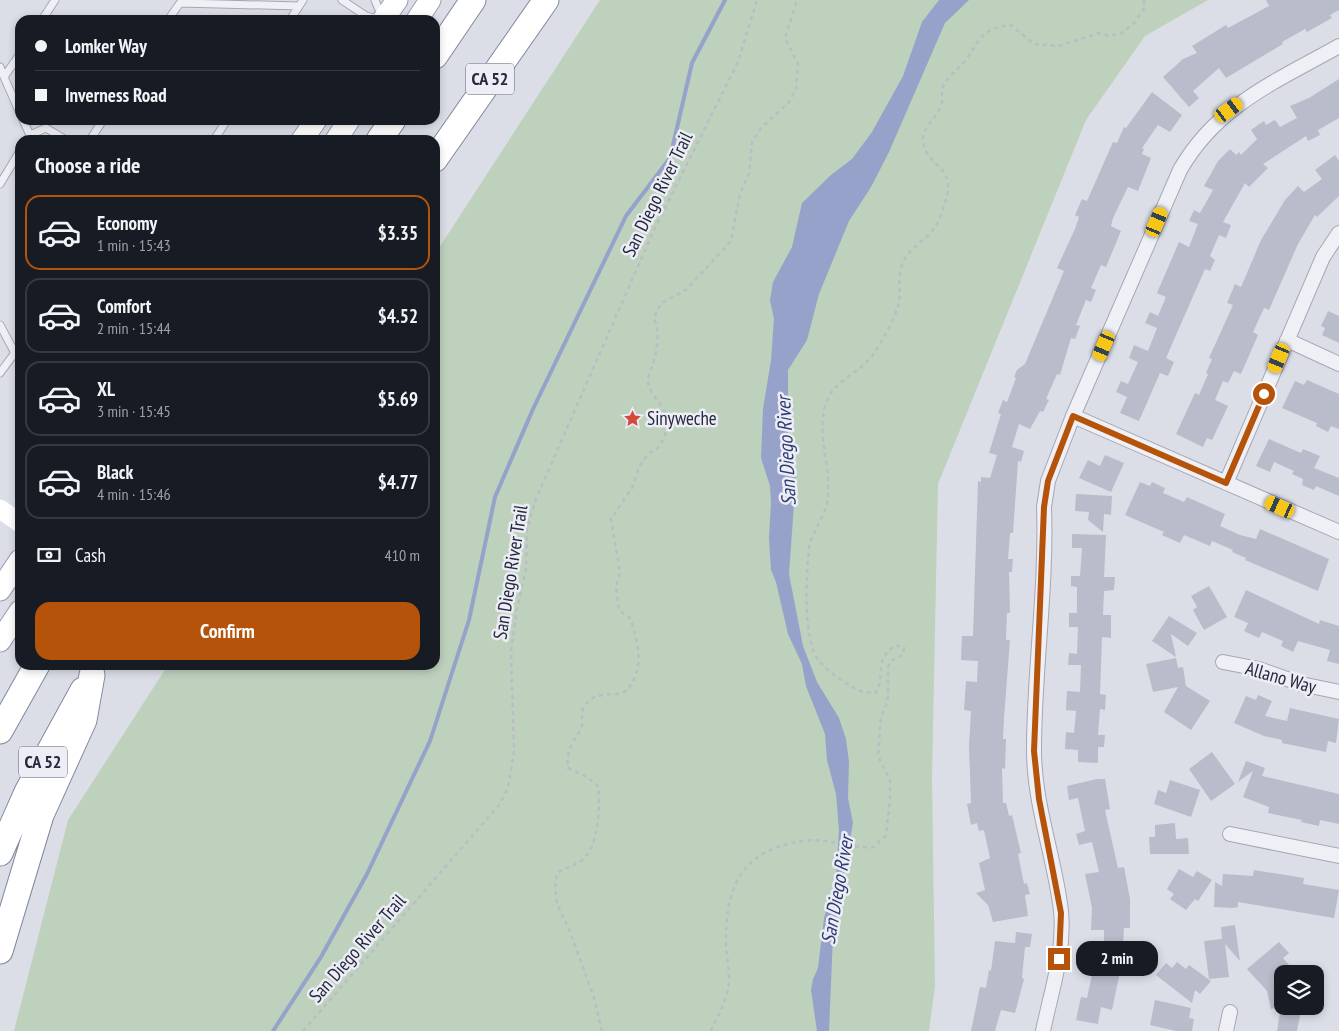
<!DOCTYPE html>
<meta charset="utf-8">
<style>
:root{--surface:#171b24;--page:#242831;--text:#f1f3f6;--muted:#9ea1a6;--line:#363941;--accent:#b45309}
body{margin:0;font-family:"PT Sans Narrow",sans-serif;background:var(--page);color:var(--text);height:100vh;display:flex;flex-direction:column;font-size:19px;white-space:nowrap}
*{box-sizing:border-box;margin:0}
p{font-size:16px;color:var(--muted)}
.icon{flex:none;width:28px;height:28px;fill:none;stroke:currentColor;stroke-width:2;stroke-linecap:round;stroke-linejoin:round}
.map{position:relative;flex:1;overflow:hidden}
.sheet{position:absolute;left:15px;top:135px;width:425px;height:535px;display:flex;flex-direction:column;background:var(--surface);border-radius:15px;box-shadow:0 2px 8px #0003}
.sheet>*{flex:none}
.banner{position:absolute;left:15px;top:15px;width:425px;height:110px;border-radius:15px;box-shadow:0 2px 8px #0003;display:grid;align-content:center;height:110px;padding:0 20px;background:var(--surface)}
.buttons{position:absolute;left:1274px;top:965px;display:grid;gap:10px}
.buttons a{display:grid;place-items:center;width:50px;height:50px;border-radius:10px;background:var(--surface);box-shadow:0 2px 8px #0003;font-size:25px}
.end{position:absolute;width:22px;height:22px;margin:-11px;border:6px solid #b45309;background:#fff;box-shadow:0 0 0 2px #fff}
.from{border-radius:50%}
.bubble{position:absolute;height:35px;border-radius:15px;background:var(--surface);box-shadow:0 2px 8px #0003;font-size:16px;font-weight:700;line-height:35px;text-align:center}
.car{position:absolute;width:15px;height:30px;margin:-15px -8px;border-radius:6px;box-shadow:0 0 4px 1px #0007;background:linear-gradient(#f5c518 24%,#345 0 40%,#f5c518 0 76%,#345 0 86%,#f5c518 0)}
.banner b{display:flex;align-items:center;gap:18px;height:48px;font-size:19px}
.banner b+b{border-top:1px solid var(--line)}
.banner i{width:12px;height:12px;background:var(--text)}
ul{padding:0;list-style:none}
li{display:flex;align-items:center;gap:15px;height:75px;margin:0 10px 8px;padding:0 10px;border:2px solid var(--line);border-radius:15px}
li div{flex:1}
li b{display:block;font-size:19px}
li em{font-style:normal;font-weight:700}
li.selected{border-color:var(--accent)}
li>.icon{width:45px;height:45px;stroke-width:1.5}
h2{padding:0 20px;font-size:22px;line-height:60px}
.pay{display:flex;align-items:center;gap:12px;height:55px;padding:0 20px;font-size:19px}
.pay p{margin-inline-start:auto}
.cta{display:flex;gap:10px;margin-top:auto;padding:10px 20px}
.cta a{flex:1;height:58px;border-radius:15px;background:var(--accent);color:#fff;font-size:20px;font-weight:700;line-height:58px;text-align:center}
.map>svg:first-child{display:block}
.green{fill:#bdd1bd}
.water{fill:#96a2c9}
.lines{fill:none;stroke-linecap:round;stroke-linejoin:round}
.stream{stroke:#96a2c9;stroke-width:4}
.building{fill:#b9bcca}
.lane-casing{stroke:#a5a7b4;stroke-width:9}
.street-casing{stroke:#a5a7b4;stroke-width:16}
.primary-casing{stroke:#9b9fb3;stroke-width:23}
.highway-casing{stroke:#83879e;stroke-width:27}
.path{stroke:#bbbcc5;stroke-width:2.5;stroke-dasharray:4 4;stroke-linecap:butt}
.lane{stroke:#eff0f5;stroke-width:7}
.street{stroke:#eff0f5;stroke-width:14}
.secondary{stroke:#fff;stroke-width:19}
.primary{stroke:#fff;stroke-width:21}
.highway{stroke:#fff;stroke-width:25}
.route{stroke:#b45309;stroke-width:6}
.labels{text-anchor:middle;stroke-width:5;stroke-linejoin:round;paint-order:stroke}
.shield{fill:#ecedf5;stroke:#616375;stroke-width:1}
.shield-label{font-size:18px;font-weight:bold;fill:#26283e}
.street-label{font-size:19px;fill:#26283e;stroke:#ecedf5}
.poi-label{font-size:19px;fill:#26283e;stroke:#ecedf5;text-anchor:start}
.water-label{font-size:20px;font-style:italic;fill:#2f3c73;stroke:#ecedf5}
</style>
<div class="map">
<svg width="1339" height="1031" viewBox="0 0 1339 1031">
<rect width="100%" height="100%" fill="#dcdee7"/>
<!-- green -->
<path class="green" d="M600,0H1208L1145,36L1086,120L938,484L932,778L935,986L929,1031H14L68,820L168,665H435V254Z"/>
<!-- water -->
<path class="water" d="M939,0H969L945,23L889,152L871,187L849,221L819,294L807,340L788,370V445L796,476L789,574L803,646L817,682L839,718L846,739L849,762L848,798L853,823L833,936L829,1031H817L811,990L813,979L818,968L824,918L836,878L839,830L836,794L827,760L825,734L806,686L802,664L788,634L776,582L771,570L769,538L771,502L770,486L761,458L763,409L771,360L774,319L770,300L773,282L792,247L802,203L831,175L852,159L872,132L903,76L922,22Z"/>
<g class="lines">
<!-- stream -->
<path class="stream" d="M273,1031L321,957L367,874L430,741L469,620L495,497L533,409L626,216L670,158L692,63L725,0"/>
</g>
<!-- building -->
<path class="building" d="M1266,0H1339V10L1330,15L1332,18L1307,32L1305,29L1282,42L1283,44L1226,78L1219,68L1193,91L1199,98L1189,107L1163,77L1183,59L1197,53L1192,46L1226,25L1228,28L1269,6Z
M1339,79V118L1318,130L1320,135L1308,141L1306,136L1263,164L1268,168L1249,187L1245,183L1223,222L1231,225L1226,238L1219,235L1210,256L1215,260L1210,271L1205,269L1166,358L1174,362L1168,376L1160,373L1139,421L1120,413L1127,397L1116,392L1121,381L1128,384L1138,362L1129,358L1134,345L1148,351L1157,328L1145,323L1150,312L1158,316L1166,297L1157,293L1179,242L1189,247L1198,224L1189,221L1194,210L1200,213L1213,190L1204,186L1218,161L1230,149L1236,155L1239,152L1241,155L1257,139L1251,130L1264,121L1266,125L1275,120L1280,127L1297,118L1290,106L1309,98Z
M1152,92L1182,115L1170,132L1158,125L1142,148L1144,149L1142,154L1151,158L1138,191L1128,187L1113,218L1111,226L1121,231L1106,267L1101,265L1091,288L1096,290L1091,302L1086,300L1076,325L1080,326L1075,339L1071,338L1060,375L1057,374L1046,399L1049,400L1043,412L1040,411L1030,429L1019,424L1012,447L1024,451L1021,462L1018,461L1013,533H1010L1008,559H1013L1012,572H1009L1010,613H1007L1006,640H1010L1004,718L1003,739H1006L1005,769L1002,768L1003,803H1006L1009,816L1012,815L1021,853L1018,854L1024,884L1027,883L1030,894L1025,895L1028,916L993,922L988,905L976,893L985,890L979,863L990,858L985,835L984,830L979,831L977,823L971,825L967,804L971,803L969,746L971,711L964,710L966,681L977,682L978,661L961,660L962,636H973L978,481L981,482V477L990,478L997,455L989,453L1001,414L998,413L1003,400L1007,402L1016,378L1014,377L1017,370L1025,364L1064,271L1057,268L1075,229L1079,217L1075,215L1082,199L1087,201L1113,142L1117,143L1124,127L1126,128Z
M1335,155L1339,161V196L1317,217L1315,215L1298,244L1269,310L1264,308L1253,332L1258,335L1241,374L1234,371L1228,383L1223,381L1215,400L1228,406L1212,440L1207,438L1203,447L1176,434L1195,393L1199,395L1208,374L1206,373L1212,359L1209,358L1233,305L1227,303L1235,284L1241,287L1261,240L1285,200L1298,186L1304,192L1322,179L1315,170Z
M1328,311L1339,316V343L1322,335L1325,328L1321,326Z
M1307,380L1339,394V429L1331,426L1328,432L1316,426L1317,423L1282,408L1295,381L1304,385Z
M1269,439L1301,453L1303,449L1320,456L1314,468L1339,478V496L1316,486L1314,490L1302,485L1303,479L1292,474L1294,471L1274,462L1270,472L1256,466Z
M1105,455L1124,463L1111,492L1079,478L1088,460L1100,466Z
M1140,482L1150,486L1152,482L1165,488L1163,493L1184,502L1187,497L1225,514L1220,526L1240,535L1256,539L1260,529L1329,559L1318,591L1245,560L1246,558L1232,552L1233,550L1212,541L1210,546L1184,535L1180,543L1162,535L1164,532L1125,515Z
M1076,494L1112,496L1111,515L1104,514L1103,532L1088,520L1089,512L1075,511Z
M1072,534L1106,535L1104,577H1115L1114,590L1104,591L1103,615H1111V638L1102,637L1100,694L1106,695L1105,710L1100,709L1098,735H1105L1104,747H1098V763L1078,762V750L1065,749L1066,732L1074,733L1076,711L1066,710L1067,691L1080,692L1081,665H1068L1069,653L1077,654L1078,627H1069V613H1077V587L1071,586V576H1080L1082,548H1072Z
M1209,586L1227,617L1204,630L1193,610L1197,607L1191,596Z
M1246,590L1319,624L1320,620L1339,626V664L1327,661L1330,650L1298,641L1293,652L1281,646L1283,641L1262,632L1259,638L1244,631L1248,623L1234,617Z
M1169,616L1197,633L1188,646L1171,634L1176,657L1152,641Z
M1176,658L1178,668L1183,667L1186,686L1210,701L1191,730L1164,712L1178,687L1153,692L1146,664Z
M1258,695L1272,701L1265,716L1287,721L1290,708L1339,719L1336,743L1328,741L1326,752L1282,743V740L1264,736L1234,723L1246,696L1256,700Z
M1212,752L1235,784L1211,801L1189,769Z
M1246,761L1265,768L1262,776L1339,794V824L1320,820L1319,826L1301,822L1302,820L1268,813L1269,807L1243,797L1253,771L1238,782Z
M1097,779H1105L1110,809L1105,810L1118,868L1124,867L1130,899V928H1124L1122,962L1145,966L1144,974L1120,972L1112,1010L1101,1007L1098,1024L1076,1020L1081,997L1087,998L1093,970L1088,969L1090,951L1104,953V930H1091L1092,908L1085,874L1099,872L1092,842L1079,845L1076,834L1085,831L1078,798L1069,800L1067,786Z
M1170,780L1200,790L1191,817L1154,804L1158,790L1166,793Z
M1175,823L1176,839L1188,838L1189,854H1150L1149,837H1155V825Z
M1179,869L1193,877L1197,871L1212,880L1198,901L1195,899L1186,910L1170,899L1174,894L1167,889Z
M1254,870L1304,878L1303,884L1339,890L1334,918L1238,902V907L1233,908L1214,907L1215,882L1222,886L1223,874L1253,876Z
M1235,925L1240,961L1225,944L1229,977L1209,979L1204,941L1222,939L1221,927Z
M1016,932L1032,934L1030,947H1025L1022,978L1024,979L1015,1013L1001,1010L995,1031H971L980,987L986,988L989,970L991,971L995,941L1015,943Z
M1279,942L1289,953L1283,958L1290,966L1276,978L1282,981V1006L1271,1009L1267,991L1247,969Z
M1177,962L1186,969L1189,965L1211,981L1200,994L1195,990L1192,1003L1156,975L1166,963L1172,968Z
M1155,1000L1191,1008L1189,1018L1194,1019L1192,1031H1176L1150,1025Z
M1281,1006H1302L1297,1031H1277Z"/>
<g class="lines">
<defs>
<path id="lane" d="M342,0L366,16L381,20
M375,0L381,15
M42,20L55,0
M168,20L180,3L299,6
M290,20L303,0
M20,54L4,77L20,113
M0,67L4,77
M23,120L30,135
M27,140L30,135L46,128L66,140
M90,140L103,120
M214,140L227,120
M0,184L20,151
M0,325L15,353L20,356
M0,373L20,346"/>
<path id="street" d="M1287,340L1339,364
M1073,416L1339,532
M1226,483L1323,257L1339,233
M1223,662L1259,669L1301,684L1339,692
M1230,834L1339,856
M1043,1031C1051,992 1065,952 1061,911C1055,858 1034,805 1034,750C1034,669 1047,588 1044,507L1048,481L1073,416L1180,170C1217,105 1277,81 1339,46
M1226,1031L1230,1012"/>
<path id="primary" d="M383,20L397,0
M417,20L430,0
M302,140L316,120
M336,140L349,120
M0,590L20,560
M0,641L20,611"/>
<path id="highway" d="M435,56L473,0
M379,140L393,120
M435,159L546,0
M0,731L37,665
M0,853L27,792L83,690
M0,951L41,815L84,720L92,675"/>
</defs>
<!-- lane casing -->
<use href="#lane" class="lane-casing"/>
<!-- street casing -->
<use href="#street" class="street-casing"/>
<!-- primary casing -->
<use href="#primary" class="primary-casing"/>
<!-- highway casing -->
<use href="#highway" class="highway-casing"/>
<!-- path -->
<path class="path" d="M303,1031L499,805L508,788L514,751L511,651L517,609L526,569L527,530L535,501L653,232L738,62L757,0
M602,1031L594,998L569,929L557,904L555,888L557,873C566,867 580,865 587,855C599,838 600,806 598,786L587,777L568,768C566,750 572,744 581,729C585,721 578,712 586,704C595,693 606,695 618,694C625,693 630,688 632,683C644,661 637,642 631,619L619,610L616,588L620,572L611,519L632,488L639,467L648,454L658,448L665,436L667,415L652,393L647,381C655,358 662,341 654,318L661,303L686,290L731,241L740,193L749,174L752,142L761,128L789,102L796,89L798,64L785,38L797,0
M711,1031C717,1017 725,1004 728,989C731,976 727,960 726,947C725,888 739,851 802,841C826,837 850,849 874,847L886,835L890,800V780L878,756L881,717L888,700V667L891,661L903,655L904,648L896,645C873,660 886,674 876,693C862,693 854,689 843,681C832,674 817,663 813,650C804,623 806,577 809,549C811,531 827,516 828,497C831,466 815,430 827,401C835,380 859,373 872,356C881,344 896,316 899,302C901,288 897,276 903,262C911,246 926,241 935,227C939,222 941,214 943,208C961,164 926,169 923,141C922,127 937,118 941,106C944,100 940,93 943,87C947,76 957,71 964,62C980,41 980,28 1011,25L1034,44L1059,46L1099,33L1109,36L1122,33L1135,22L1144,8V0"/>
<!-- lane -->
<use href="#lane" class="lane"/>
<!-- street -->
<use href="#street" class="street"/>
<!-- secondary -->
<path class="secondary" d="M0,509L20,523"/>
<!-- primary -->
<use href="#primary" class="primary"/>
<!-- highway -->
<use href="#highway" class="highway"/>
</g>
<g class="lines">
<!-- route -->
<path class="route" d="M1059,959L1061,913L1039,799L1034,751L1044,507L1048,481L1073,416L1226,483L1264,394"/>
</g>
<!-- icons -->
<defs>
<symbol id="sight-bare" viewBox="-9 -9 18 18"><path d="M0-6L1.8-2.2L6-1.7L2.9 1.2L3.7 5.4L0 3.3L-3.7 5.4L-2.9 1.2L-6-1.7L-1.8-2.2Z" fill="#d24a3b" stroke="#ecedf5" stroke-width="2.5" paint-order="stroke"/></symbol>
</defs>
<g fill-rule="evenodd">
<use href="#sight-bare" x="620" y="406" width="25" height="25"/>
</g>
<g class="labels">
<!-- shield labels -->
<g class="shield">
<rect x="466" y="63.5" width="48" height="31" rx="4"/>
<rect x="19" y="746.5" width="48" height="31" rx="4"/>
</g>
<g class="shield-label">
<text x="490" y="85">CA 52</text>
<text x="43" y="768">CA 52</text>
</g>
<!-- street labels -->
<g class="street-label">
<text transform="translate(657 194) rotate(-64)" y="7">San Diego River Trail</text>
<text transform="translate(510 572) rotate(-81)" y="7">San Diego River Trail</text>
<text transform="translate(1281 677) rotate(16)" y="7">Allano Way</text>
<text transform="translate(357 948) rotate(-49)" y="7">San Diego River Trail</text>
</g>
<!-- poi labels -->
<g class="poi-label">
<text x="647" y="425">Sinyweche</text>
</g>
<!-- water labels -->
<g class="water-label">
<text transform="translate(786 451) rotate(-93)" y="7">San Diego River</text>
<text transform="translate(837 890) rotate(-80)" y="7">San Diego River</text>
</g>
</g>
</svg>
<div class="buttons">
<a><svg class="icon" aria-label="layers" viewBox="0 0 24 24"><path d="M12 4l9 5-9 5-9-5zM3 14l9 5 9-5"/></svg></a>
</div>
<i class="end from" style="left:1264px;top:394px"></i>
<i class="end" style="left:1059px;top:959px"></i>
<div class="bubble" style="left:1076px;top:941px;width:82px">2 min</div>
<i class="car" style="left:1229px;top:110px;rotate:54deg"></i>
<i class="car" style="left:1157px;top:222px;rotate:23deg"></i>
<i class="car" style="left:1104px;top:346px;rotate:203deg"></i>
<i class="car" style="left:1279px;top:358px;rotate:203deg"></i>
<i class="car" style="left:1280px;top:507px;rotate:294deg"></i>
<div class="banner">
<b><i class="from"></i>Lomker Way</b>
<b><i></i>Inverness Road</b>
</div>
<section class="sheet">
<h2>Choose a ride</h2>
<ul>
<li class="selected"><svg class="icon" aria-label="car" viewBox="0 0 24 24"><path d="M5 17H2v-5l4-1 3-4h7l3 4 3 1v5h-3M9 17h6M6 11h13"/><circle cx="7" cy="17" r="2"/><circle cx="17" cy="17" r="2"/></svg><div><b>Economy</b><p>1 min · 15:43</p></div><em>$3.35</em></li>
<li><svg class="icon" aria-label="car" viewBox="0 0 24 24"><path d="M5 17H2v-5l4-1 3-4h7l3 4 3 1v5h-3M9 17h6M6 11h13"/><circle cx="7" cy="17" r="2"/><circle cx="17" cy="17" r="2"/></svg><div><b>Comfort</b><p>2 min · 15:44</p></div><em>$4.52</em></li>
<li><svg class="icon" aria-label="car" viewBox="0 0 24 24"><path d="M5 17H2v-5l4-1 3-4h7l3 4 3 1v5h-3M9 17h6M6 11h13"/><circle cx="7" cy="17" r="2"/><circle cx="17" cy="17" r="2"/></svg><div><b>XL</b><p>3 min · 15:45</p></div><em>$5.69</em></li>
<li><svg class="icon" aria-label="car" viewBox="0 0 24 24"><path d="M5 17H2v-5l4-1 3-4h7l3 4 3 1v5h-3M9 17h6M6 11h13"/><circle cx="7" cy="17" r="2"/><circle cx="17" cy="17" r="2"/></svg><div><b>Black</b><p>4 min · 15:46</p></div><em>$4.77</em></li>
</ul>
<div class="pay"><svg class="icon" aria-label="cash" viewBox="0 0 24 24"><path d="M3 7h18v10H3z"/><circle cx="12" cy="12" r="2"/></svg>Cash<p>410 m</p></div>
<div class="cta"><a>Confirm</a></div>
</section>
</div>
